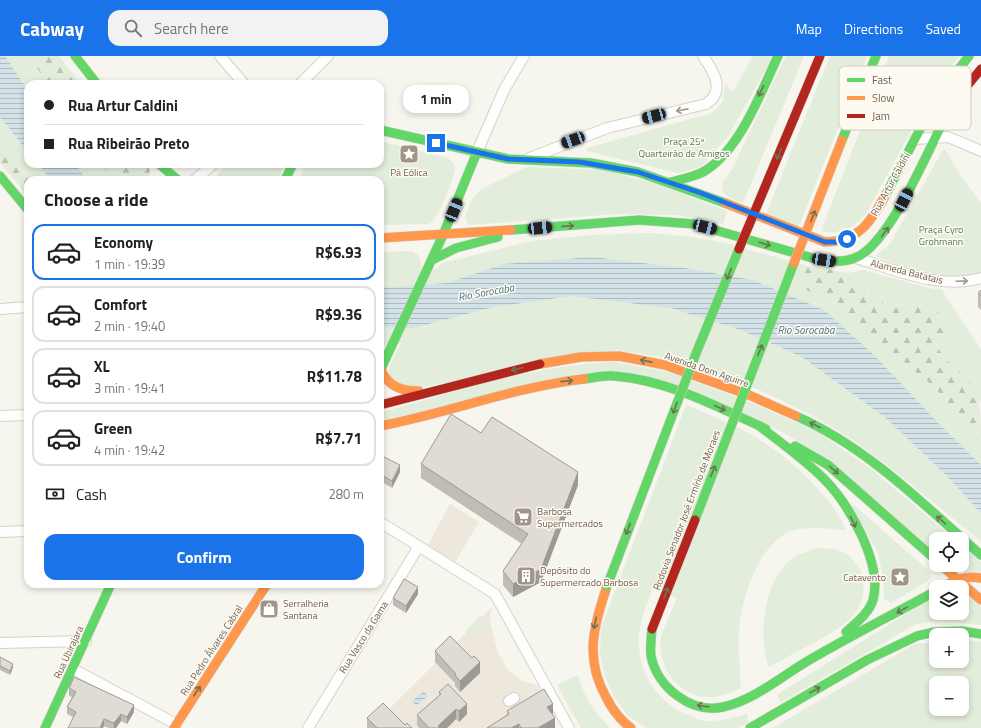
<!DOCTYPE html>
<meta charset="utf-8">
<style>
:root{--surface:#fff;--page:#f2f2f2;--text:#222;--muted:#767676;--line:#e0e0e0;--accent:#1a73e8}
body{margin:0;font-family:"Titillium Web",sans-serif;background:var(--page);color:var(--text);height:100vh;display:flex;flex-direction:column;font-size:15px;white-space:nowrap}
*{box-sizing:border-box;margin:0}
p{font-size:13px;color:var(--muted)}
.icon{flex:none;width:22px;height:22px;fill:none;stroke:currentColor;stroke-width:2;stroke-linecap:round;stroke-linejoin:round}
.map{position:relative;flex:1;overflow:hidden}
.details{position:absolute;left:24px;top:120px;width:360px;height:412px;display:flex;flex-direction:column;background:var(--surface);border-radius:12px;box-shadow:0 2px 6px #0003}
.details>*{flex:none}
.top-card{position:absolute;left:24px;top:24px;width:360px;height:88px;border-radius:12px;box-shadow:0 2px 6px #0003;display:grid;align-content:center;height:88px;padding:0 20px;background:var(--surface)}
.tools{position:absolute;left:929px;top:476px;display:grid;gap:8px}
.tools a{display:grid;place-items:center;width:40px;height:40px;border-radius:8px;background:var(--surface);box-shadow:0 2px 6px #0003;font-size:20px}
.end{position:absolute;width:18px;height:18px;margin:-9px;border:5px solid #1a73e8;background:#fff;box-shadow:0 0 0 2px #fff}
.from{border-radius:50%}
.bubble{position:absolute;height:28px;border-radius:12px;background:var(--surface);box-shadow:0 2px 6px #0003;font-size:13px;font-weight:700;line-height:28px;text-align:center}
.car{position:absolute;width:12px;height:24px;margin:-12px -6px;border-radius:5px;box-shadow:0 0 3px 1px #0007;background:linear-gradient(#222 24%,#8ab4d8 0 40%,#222 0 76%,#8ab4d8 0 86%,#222 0)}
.top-card b{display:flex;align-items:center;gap:14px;height:38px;font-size:15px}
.top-card b+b{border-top:1px solid var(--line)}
.top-card i{width:10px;height:10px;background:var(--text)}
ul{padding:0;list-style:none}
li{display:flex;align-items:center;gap:12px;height:56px;margin:0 8px 6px;padding:0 12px;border:2px solid var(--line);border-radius:12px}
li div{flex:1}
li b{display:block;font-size:15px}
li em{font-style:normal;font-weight:700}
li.selected{border-color:var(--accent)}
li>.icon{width:36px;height:36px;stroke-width:1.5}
h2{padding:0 20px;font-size:18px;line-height:48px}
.pay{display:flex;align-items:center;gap:10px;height:44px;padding:0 20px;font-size:15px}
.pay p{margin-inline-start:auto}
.action{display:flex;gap:8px;margin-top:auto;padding:8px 20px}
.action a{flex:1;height:46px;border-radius:12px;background:var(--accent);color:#fff;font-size:16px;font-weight:700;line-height:46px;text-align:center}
header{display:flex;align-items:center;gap:24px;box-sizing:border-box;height:56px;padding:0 20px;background:var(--accent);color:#fff}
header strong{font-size:19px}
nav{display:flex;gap:22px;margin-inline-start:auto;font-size:14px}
.search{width:280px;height:36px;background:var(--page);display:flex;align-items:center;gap:10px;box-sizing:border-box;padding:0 14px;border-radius:12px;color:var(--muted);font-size:15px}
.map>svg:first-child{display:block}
.residential{fill:#ede7dc}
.green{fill:#e3eddb;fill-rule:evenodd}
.forest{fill:url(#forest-firs)}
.water{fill:url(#water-rules)}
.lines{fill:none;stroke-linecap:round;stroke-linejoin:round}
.street-casing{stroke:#d5d1cb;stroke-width:12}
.fast-casing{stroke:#d5d1cb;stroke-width:10}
.slow-casing{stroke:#d5d1cb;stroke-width:10}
.jam-casing{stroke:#d5d1cb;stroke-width:10}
.street{stroke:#fefefc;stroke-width:10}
.fast{stroke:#63d668;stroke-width:9}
.slow{stroke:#ff974d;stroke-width:9}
.jam{stroke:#b3261e;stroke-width:9}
.fast-bridge-casing{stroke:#d8d2cc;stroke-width:10;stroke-linecap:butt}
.slow-bridge-casing{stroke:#d8d2cc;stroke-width:10;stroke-linecap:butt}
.jam-bridge-casing{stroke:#d8d2cc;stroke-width:10;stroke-linecap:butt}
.fast-bridge{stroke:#63d668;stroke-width:9}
.slow-bridge{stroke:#ff974d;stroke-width:9}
.jam-bridge{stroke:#b3261e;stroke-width:9}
.wall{fill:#c1bcb6}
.shaded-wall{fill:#9d9994}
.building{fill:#e0dbd4;stroke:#9d9994}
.oneway{stroke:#717254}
.oneway2{stroke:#a4978d}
.route{stroke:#1a73e8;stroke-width:5}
.labels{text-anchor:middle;stroke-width:3;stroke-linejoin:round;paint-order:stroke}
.park-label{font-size:10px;fill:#577c4d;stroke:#fdfaf2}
.poi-label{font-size:10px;fill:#736051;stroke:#fdfaf2;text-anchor:start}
.street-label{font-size:10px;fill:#736051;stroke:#fdfaf2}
.water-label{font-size:11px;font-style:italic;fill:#4d7583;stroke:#fdfaf2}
.key{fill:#fdfaf2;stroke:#d4ccc2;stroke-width:1}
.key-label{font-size:11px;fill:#736051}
</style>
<header>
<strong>Cabway</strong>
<div class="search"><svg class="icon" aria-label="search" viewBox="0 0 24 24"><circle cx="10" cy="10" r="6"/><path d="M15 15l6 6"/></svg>Search here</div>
<nav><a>Map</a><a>Directions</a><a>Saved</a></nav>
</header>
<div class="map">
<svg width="981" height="672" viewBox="0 0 981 672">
<defs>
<pattern id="forest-firs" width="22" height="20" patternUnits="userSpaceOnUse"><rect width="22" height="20" fill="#e3eddb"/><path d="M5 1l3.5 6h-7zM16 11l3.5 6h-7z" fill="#bcc3b4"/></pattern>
<pattern id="water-rules" width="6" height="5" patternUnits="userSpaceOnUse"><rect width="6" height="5" fill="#d2e2e6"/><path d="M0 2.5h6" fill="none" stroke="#afbbbd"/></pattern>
</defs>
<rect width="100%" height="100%" fill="#f6f5ee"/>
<!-- residential -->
<path class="residential" d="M450,448L479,466L455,506L428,489Z
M492,551L490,559L491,571L498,597L509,615L515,620L522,625L538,629L544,644L507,672H370Z"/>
<!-- green -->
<path class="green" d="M0,0H30L47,28H28V108H101L113,124H29L0,87Z
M753,0H773L729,79L701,111L677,117L587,95V92L712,57L723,45L725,27L733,36Z
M786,0H804L743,147L731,143L723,136L722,128L732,113Z
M830,0H867L798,172L766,158Z
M889,0H959L930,40L866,158C849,175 844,179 821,175Z
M380,85L448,102C451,105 455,107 455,112C454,124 440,157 432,166L428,168L380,169V124H299L306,108H380Z
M944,92L961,120L981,147V217C970,220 959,223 947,222C923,220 898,208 875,200L890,188Z
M227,108H284L280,119L273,124H213Z
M527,111L604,114L656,128L727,155L723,168L676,159L617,158L468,169L465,160L472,143L481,133Z
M649,177L693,181L725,187L808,210L798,230L839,250L935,332L981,382V485L887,409L850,382L811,359L768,338L743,327L676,304L618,294L422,331L405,330L390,322L389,311L401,287L380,290V196L412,195L418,199L422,210L420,214L437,213L442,207L532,185L591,179Z
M863,214L933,233H941L981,293V347L976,333L943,302L938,292L948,284L918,249L885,248L849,217Z
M615,306L669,316L749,346L816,375L871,413L954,483H936V498L819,398L782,376L747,359L617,318L381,364L383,356C459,334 535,309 615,306Z
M686,349C708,358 730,367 750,378C783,396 833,440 846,474C828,473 806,469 789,476C758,489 740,546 739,577C738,595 740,613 741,632C730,637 719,642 706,641C678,640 656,608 661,582C664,569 672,555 677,542L653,532C646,551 637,571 639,591C641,623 662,650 691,660C695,662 701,665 705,665C718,666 735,662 747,657L748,667L737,672H646L628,660L614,641L604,618L600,596L601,572Z
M851,449H854L930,516L931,521L928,525L891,547L884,543L883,520L878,497Z
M962,490L981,506V516H956L948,509H962Z
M818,492C839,493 847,494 859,512C862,516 862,521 863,527C868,559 836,574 812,588C798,595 783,603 769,611C757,583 764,525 790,504C798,498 808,495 818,492Z
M962,535L981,551V569L937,565L916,568L780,647L778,638L936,539V557H962Z
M480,560L488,568L473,582L466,574Z
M962,583L981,586V672H773L915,588L936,586V605H962ZM936,627H962V653H936Z
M576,620L579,621C584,643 595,656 610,672H581L557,629Z"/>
<!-- forest -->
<path class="forest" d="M30,0H59L81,28H47Z
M0,87L29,124L28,140L0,107Z
M101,108H148L150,111L149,122L148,124H113Z
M808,210L849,217L885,248L918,249L942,258L951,277L948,284L938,292C948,310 967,318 976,333C981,346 981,367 981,382L935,332L836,248L798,230Z"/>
<!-- water -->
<path class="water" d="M0,0H5L28,35V96L0,61Z
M38,108H76L86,124H51Z
M592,201L684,212L753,224L824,254L876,301L940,369L981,409V457L948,421L886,362L802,301L741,274L671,252L571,240L493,251L413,272L380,271V232L447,227L504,208Z
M424,635L428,640L416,650L412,645Z"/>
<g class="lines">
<defs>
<path id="street" d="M220,0L244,28
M300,28L328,0
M915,83L948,81L981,95
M477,96L504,34L524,0
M527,103L607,72L706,48C726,35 714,16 703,0
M195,124L213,108
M856,202C896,214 940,234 981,222
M0,253L28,251
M0,360L28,359
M380,466L495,538L569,672
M0,476L28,475
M0,587L86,585
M73,613L176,668
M509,645L514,642
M308,672L419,490"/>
<path id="fast" d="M75,0L97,28
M380,74L508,103L591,107L638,116L725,147
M842,84L876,0
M159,108L178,124
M0,120L28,154
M285,124L293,108
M671,126C682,123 693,121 703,116C740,95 761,36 778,0
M885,140L937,41L969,0
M511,174L639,164L694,168L816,203C829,205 842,207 855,202C888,190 926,99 942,68
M432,204L456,192L498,181
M380,315L443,179L477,96
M584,323C593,322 604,319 614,320C668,324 718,351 766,373
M796,360C867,391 924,449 981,499
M758,369C780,386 804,403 824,423C849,448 883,508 873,544C869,557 856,567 846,576
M795,390L828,409L936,504
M652,573C651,582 650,591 651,600C657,631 691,658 723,651C755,644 783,619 811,603C852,579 894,558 936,535
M45,672L111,528
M750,672L867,604L917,580L934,576L962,575L981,578"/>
<path id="slow" d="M725,147L825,186C859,185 870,167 885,140
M380,182L511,174
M540,308L581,301L619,300L665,309L749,339L796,360
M381,314C389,331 401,335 419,335
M380,370C448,357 514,331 584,323
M941,509L981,544
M607,530C594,570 584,602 606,641C612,653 620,664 631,672
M942,531C955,524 966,519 981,522
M174,672L267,528"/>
<path id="jam" d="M794,62L820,0
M942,68L952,48L981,13
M380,349L540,308"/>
</defs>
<!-- street casing -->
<use href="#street" class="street-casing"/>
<!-- fast casing -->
<use href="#fast" class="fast-casing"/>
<!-- slow casing -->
<use href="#slow" class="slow-casing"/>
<!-- jam casing -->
<use href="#jam" class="jam-casing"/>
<!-- street -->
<use href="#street" class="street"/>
<!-- fast -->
<use href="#fast" class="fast"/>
<!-- slow -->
<use href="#slow" class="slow"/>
<!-- jam -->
<use href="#jam" class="jam"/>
<defs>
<path id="fast-bridge" d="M695,464L794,207
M607,530L697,295L739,193"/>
<path id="slow-bridge" d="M794,207L842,84"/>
<path id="jam-bridge" d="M739,193L794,62
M652,573L695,464"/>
</defs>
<!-- fast-bridge casing -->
<use href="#fast-bridge" class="fast-bridge-casing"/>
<!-- slow-bridge casing -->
<use href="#slow-bridge" class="slow-bridge-casing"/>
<!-- jam-bridge casing -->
<use href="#jam-bridge" class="jam-bridge-casing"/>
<!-- fast-bridge -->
<use href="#fast-bridge" class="fast-bridge"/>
<!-- slow-bridge -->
<use href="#slow-bridge" class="slow-bridge"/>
<!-- jam-bridge -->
<use href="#jam-bridge" class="jam-bridge"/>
</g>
<!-- wall -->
<path class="wall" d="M981,234V254L978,251V237Z
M481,377L578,429L541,526L513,541L503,529V515L522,488L421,422V408Z
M380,399L400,416L392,432L380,425Z
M418,538L406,557L393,549V542Z
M435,595L480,617L460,636L455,630V627L435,606Z
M0,601L13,611L10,619L0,614Z
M69,632L134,656L127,668L121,665L116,672H109L73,661L67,658V651L72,641L69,640Z
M439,636L467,658L459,666L456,663L447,672H419L417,669V659L439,640Z
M507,655L553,658L552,659L555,672H487L507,659Z
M367,662L405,669L412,672H367Z"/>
<!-- shaded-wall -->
<path class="shaded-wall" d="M400,409V416L392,432V425Z
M578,416V429L541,526L513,541V528Z
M418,531V538L406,557V550Z
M480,606V617L460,636V625Z
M13,608V611L10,619V615Z
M467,648V658L459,666V655Z
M553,648V658L547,662V651Z
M134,649V656L127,668V661Z
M456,653V663L447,672H438V670Z
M121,658V665L116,672H114V667Z
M555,662V672H538Z
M104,663V670L103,672H100Z
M519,668V672H511Z"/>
<!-- building -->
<path class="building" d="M981,234V240L978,237Z
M451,358L481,377L492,361L578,416L541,513L513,528L503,515L528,478L421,408Z
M380,399L400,409L392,425L380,418Z
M404,523L418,531L406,550L393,542Z
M450,580L472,602L474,600L480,606L460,625L455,619L456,618L435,595Z
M0,601L13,608L10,615L0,610Z
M74,621L134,649L127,661L121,658L114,667L104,663L100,672H68L76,656L67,651L76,636L69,632Z
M448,628L467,648L459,655L456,653L438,670L440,672H429L417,659L441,638L439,636Z
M544,633L553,648L547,651L555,662L538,672H521L519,668L511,672H487L509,658L507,655Z
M383,647L405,669L407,667L412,672H377L367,662Z"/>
<!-- one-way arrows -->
<defs><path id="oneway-shaft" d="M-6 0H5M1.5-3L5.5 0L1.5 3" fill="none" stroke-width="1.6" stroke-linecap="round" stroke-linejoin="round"/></defs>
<g class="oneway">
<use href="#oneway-shaft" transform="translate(761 35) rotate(116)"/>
<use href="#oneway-shaft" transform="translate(779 98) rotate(113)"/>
<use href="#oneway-shaft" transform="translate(813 160) rotate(-69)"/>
<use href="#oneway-shaft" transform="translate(568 170) rotate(-4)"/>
<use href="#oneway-shaft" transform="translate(885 176) rotate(-53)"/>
<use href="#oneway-shaft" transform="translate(765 188) rotate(17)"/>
<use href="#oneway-shaft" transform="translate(729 218) rotate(113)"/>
<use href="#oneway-shaft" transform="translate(760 294) rotate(-69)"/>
<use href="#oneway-shaft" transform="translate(646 305) rotate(-169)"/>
<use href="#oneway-shaft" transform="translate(517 313) rotate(165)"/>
<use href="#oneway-shaft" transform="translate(567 325) rotate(-6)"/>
<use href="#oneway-shaft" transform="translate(675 352) rotate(111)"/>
<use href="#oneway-shaft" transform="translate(720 352) rotate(24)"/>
<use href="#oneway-shaft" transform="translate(815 369) rotate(-153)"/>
<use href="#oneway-shaft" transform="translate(834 414) rotate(41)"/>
<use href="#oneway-shaft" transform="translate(713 415) rotate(-69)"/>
<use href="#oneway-shaft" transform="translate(941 464) rotate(-139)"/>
<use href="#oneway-shaft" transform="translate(853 466) rotate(65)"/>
<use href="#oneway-shaft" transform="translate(628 473) rotate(111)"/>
<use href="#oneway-shaft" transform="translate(666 537) rotate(-69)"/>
<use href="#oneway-shaft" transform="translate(902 554) rotate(151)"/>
<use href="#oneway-shaft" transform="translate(595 567) rotate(103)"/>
<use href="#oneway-shaft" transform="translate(815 634) rotate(-29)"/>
<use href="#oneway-shaft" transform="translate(197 635) rotate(-57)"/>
<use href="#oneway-shaft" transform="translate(703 650) rotate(-172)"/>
</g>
<g class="oneway2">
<use href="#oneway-shaft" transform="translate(682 54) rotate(169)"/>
<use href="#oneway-shaft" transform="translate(962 225) rotate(-2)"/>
</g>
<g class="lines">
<!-- route -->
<path class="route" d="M436,87L508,103L580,106L638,116L701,137L825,186H836L847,183"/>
</g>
<!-- icons -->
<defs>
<symbol id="sight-square" viewBox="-11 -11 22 22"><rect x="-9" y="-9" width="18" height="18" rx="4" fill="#a19488" stroke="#fdfaf2"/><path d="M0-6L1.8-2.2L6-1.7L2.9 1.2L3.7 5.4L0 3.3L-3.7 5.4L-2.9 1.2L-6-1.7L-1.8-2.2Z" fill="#fff"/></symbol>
<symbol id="supermarket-square" viewBox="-11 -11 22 22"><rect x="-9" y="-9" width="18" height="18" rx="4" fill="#a19488" stroke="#fdfaf2"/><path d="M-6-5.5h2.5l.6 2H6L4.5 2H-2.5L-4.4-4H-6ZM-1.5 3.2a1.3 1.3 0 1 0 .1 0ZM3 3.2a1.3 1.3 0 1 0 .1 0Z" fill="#fff"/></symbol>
<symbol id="building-square" viewBox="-11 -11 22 22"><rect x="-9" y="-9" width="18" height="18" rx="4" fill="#a19488" stroke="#fdfaf2"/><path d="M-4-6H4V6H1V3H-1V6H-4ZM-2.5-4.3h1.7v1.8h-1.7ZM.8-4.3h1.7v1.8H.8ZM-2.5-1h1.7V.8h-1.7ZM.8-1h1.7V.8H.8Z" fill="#fff"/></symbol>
<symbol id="shop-square" viewBox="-11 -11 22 22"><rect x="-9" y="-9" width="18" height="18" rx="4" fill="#a19488" stroke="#fdfaf2"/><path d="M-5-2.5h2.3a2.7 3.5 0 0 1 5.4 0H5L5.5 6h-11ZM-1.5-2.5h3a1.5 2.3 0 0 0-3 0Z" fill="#fff"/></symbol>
</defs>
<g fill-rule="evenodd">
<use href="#sight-square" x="398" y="87" width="22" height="22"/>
<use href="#supermarket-square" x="512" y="450" width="22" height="22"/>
<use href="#building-square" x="515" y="509" width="22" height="22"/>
<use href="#sight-square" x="889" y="510" width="22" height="22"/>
<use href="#shop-square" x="258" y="542" width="22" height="22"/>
</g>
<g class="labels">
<!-- park labels -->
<g class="park-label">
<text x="684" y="89">Praça 25º<tspan x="684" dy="12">Quarteirão de Amigos</tspan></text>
<text x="941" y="177">Praça Cyro<tspan x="941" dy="12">Grohmann</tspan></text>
</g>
<!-- poi labels -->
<g class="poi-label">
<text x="409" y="120" text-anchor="middle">Pá Eólica</text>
<text x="537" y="459">Barbosa<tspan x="537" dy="12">Supermercados</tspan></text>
<text x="540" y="518">Depósito do<tspan x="540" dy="12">Supermercado Barbosa</tspan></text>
<text x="886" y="525" text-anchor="end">Catavento</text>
<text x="283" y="551">Serralheria<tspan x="283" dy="12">Santana</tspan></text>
</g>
<!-- street labels -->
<g class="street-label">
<text transform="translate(890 128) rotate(-61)" y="4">Rua Artur Caldini</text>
<text transform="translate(907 215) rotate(14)" y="4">Alameda Batatais</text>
<text transform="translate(707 313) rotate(19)" y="4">Avenida Dom Aguirre</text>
<text transform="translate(686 454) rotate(-69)" y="4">Rodovia Senador José Ermírio de Moraes</text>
<text transform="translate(363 581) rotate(-58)" y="4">Rua Vasco da Gama</text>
<text transform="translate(211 594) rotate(-57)" y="4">Rua Pedro Álvares Cabral</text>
<text transform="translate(68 596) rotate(-65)" y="4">Rua Ubirajara</text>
</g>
<!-- water labels -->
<g class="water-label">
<text transform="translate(486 236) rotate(-10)" y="4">Rio Sorocaba</text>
<text x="806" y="278">Rio Sorocaba</text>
</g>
</g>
<!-- legend -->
<rect x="839" y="10" width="132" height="64" rx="6" class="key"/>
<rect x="847" y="22" width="18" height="4" fill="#63d668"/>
<rect x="847" y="40" width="18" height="4" fill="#ff974d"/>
<rect x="847" y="58" width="18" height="4" fill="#b3261e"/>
<g class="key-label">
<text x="872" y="28">Fast</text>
<text x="872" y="46">Slow</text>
<text x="872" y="64">Jam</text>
</g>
</svg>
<div class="tools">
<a><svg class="icon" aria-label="locate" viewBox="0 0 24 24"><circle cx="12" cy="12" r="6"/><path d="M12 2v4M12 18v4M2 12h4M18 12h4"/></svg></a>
<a><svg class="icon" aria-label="layers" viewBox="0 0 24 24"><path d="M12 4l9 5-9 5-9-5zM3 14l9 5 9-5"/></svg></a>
<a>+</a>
<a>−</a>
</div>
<i class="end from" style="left:847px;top:183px"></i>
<i class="end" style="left:436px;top:87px"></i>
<div class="bubble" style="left:403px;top:29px;width:66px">1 min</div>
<i class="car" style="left:654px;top:60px;rotate:255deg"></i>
<i class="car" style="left:573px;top:84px;rotate:250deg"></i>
<i class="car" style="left:904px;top:144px;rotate:27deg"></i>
<i class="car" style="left:454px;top:154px;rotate:22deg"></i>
<i class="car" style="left:705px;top:171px;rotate:104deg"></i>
<i class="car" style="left:540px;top:172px;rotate:84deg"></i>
<i class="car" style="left:824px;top:204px;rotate:99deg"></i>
<div class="top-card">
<b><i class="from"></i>Rua Artur Caldini</b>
<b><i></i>Rua Ribeirão Preto</b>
</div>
<section class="details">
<h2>Choose a ride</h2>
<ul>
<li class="selected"><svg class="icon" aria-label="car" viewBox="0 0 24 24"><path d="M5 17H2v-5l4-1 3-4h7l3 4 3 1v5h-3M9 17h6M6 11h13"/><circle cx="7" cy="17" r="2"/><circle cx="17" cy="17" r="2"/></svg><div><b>Economy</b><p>1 min · 19:39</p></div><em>R$6.93</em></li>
<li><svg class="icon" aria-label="car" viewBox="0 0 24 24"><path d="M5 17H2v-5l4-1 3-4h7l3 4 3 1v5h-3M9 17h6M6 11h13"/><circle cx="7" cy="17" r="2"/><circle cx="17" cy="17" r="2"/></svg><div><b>Comfort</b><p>2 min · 19:40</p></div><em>R$9.36</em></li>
<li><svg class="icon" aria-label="car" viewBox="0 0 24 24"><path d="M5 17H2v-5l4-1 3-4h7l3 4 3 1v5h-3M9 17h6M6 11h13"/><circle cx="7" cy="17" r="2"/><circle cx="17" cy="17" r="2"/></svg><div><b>XL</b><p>3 min · 19:41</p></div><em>R$11.78</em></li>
<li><svg class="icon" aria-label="car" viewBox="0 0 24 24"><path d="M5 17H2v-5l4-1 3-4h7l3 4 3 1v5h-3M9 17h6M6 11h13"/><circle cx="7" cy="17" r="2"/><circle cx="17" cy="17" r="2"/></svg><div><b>Green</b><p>4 min · 19:42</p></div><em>R$7.71</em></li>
</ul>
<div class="pay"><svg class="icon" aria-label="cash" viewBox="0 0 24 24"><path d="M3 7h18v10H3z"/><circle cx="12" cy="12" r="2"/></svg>Cash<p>280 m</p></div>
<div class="action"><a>Confirm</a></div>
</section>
</div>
